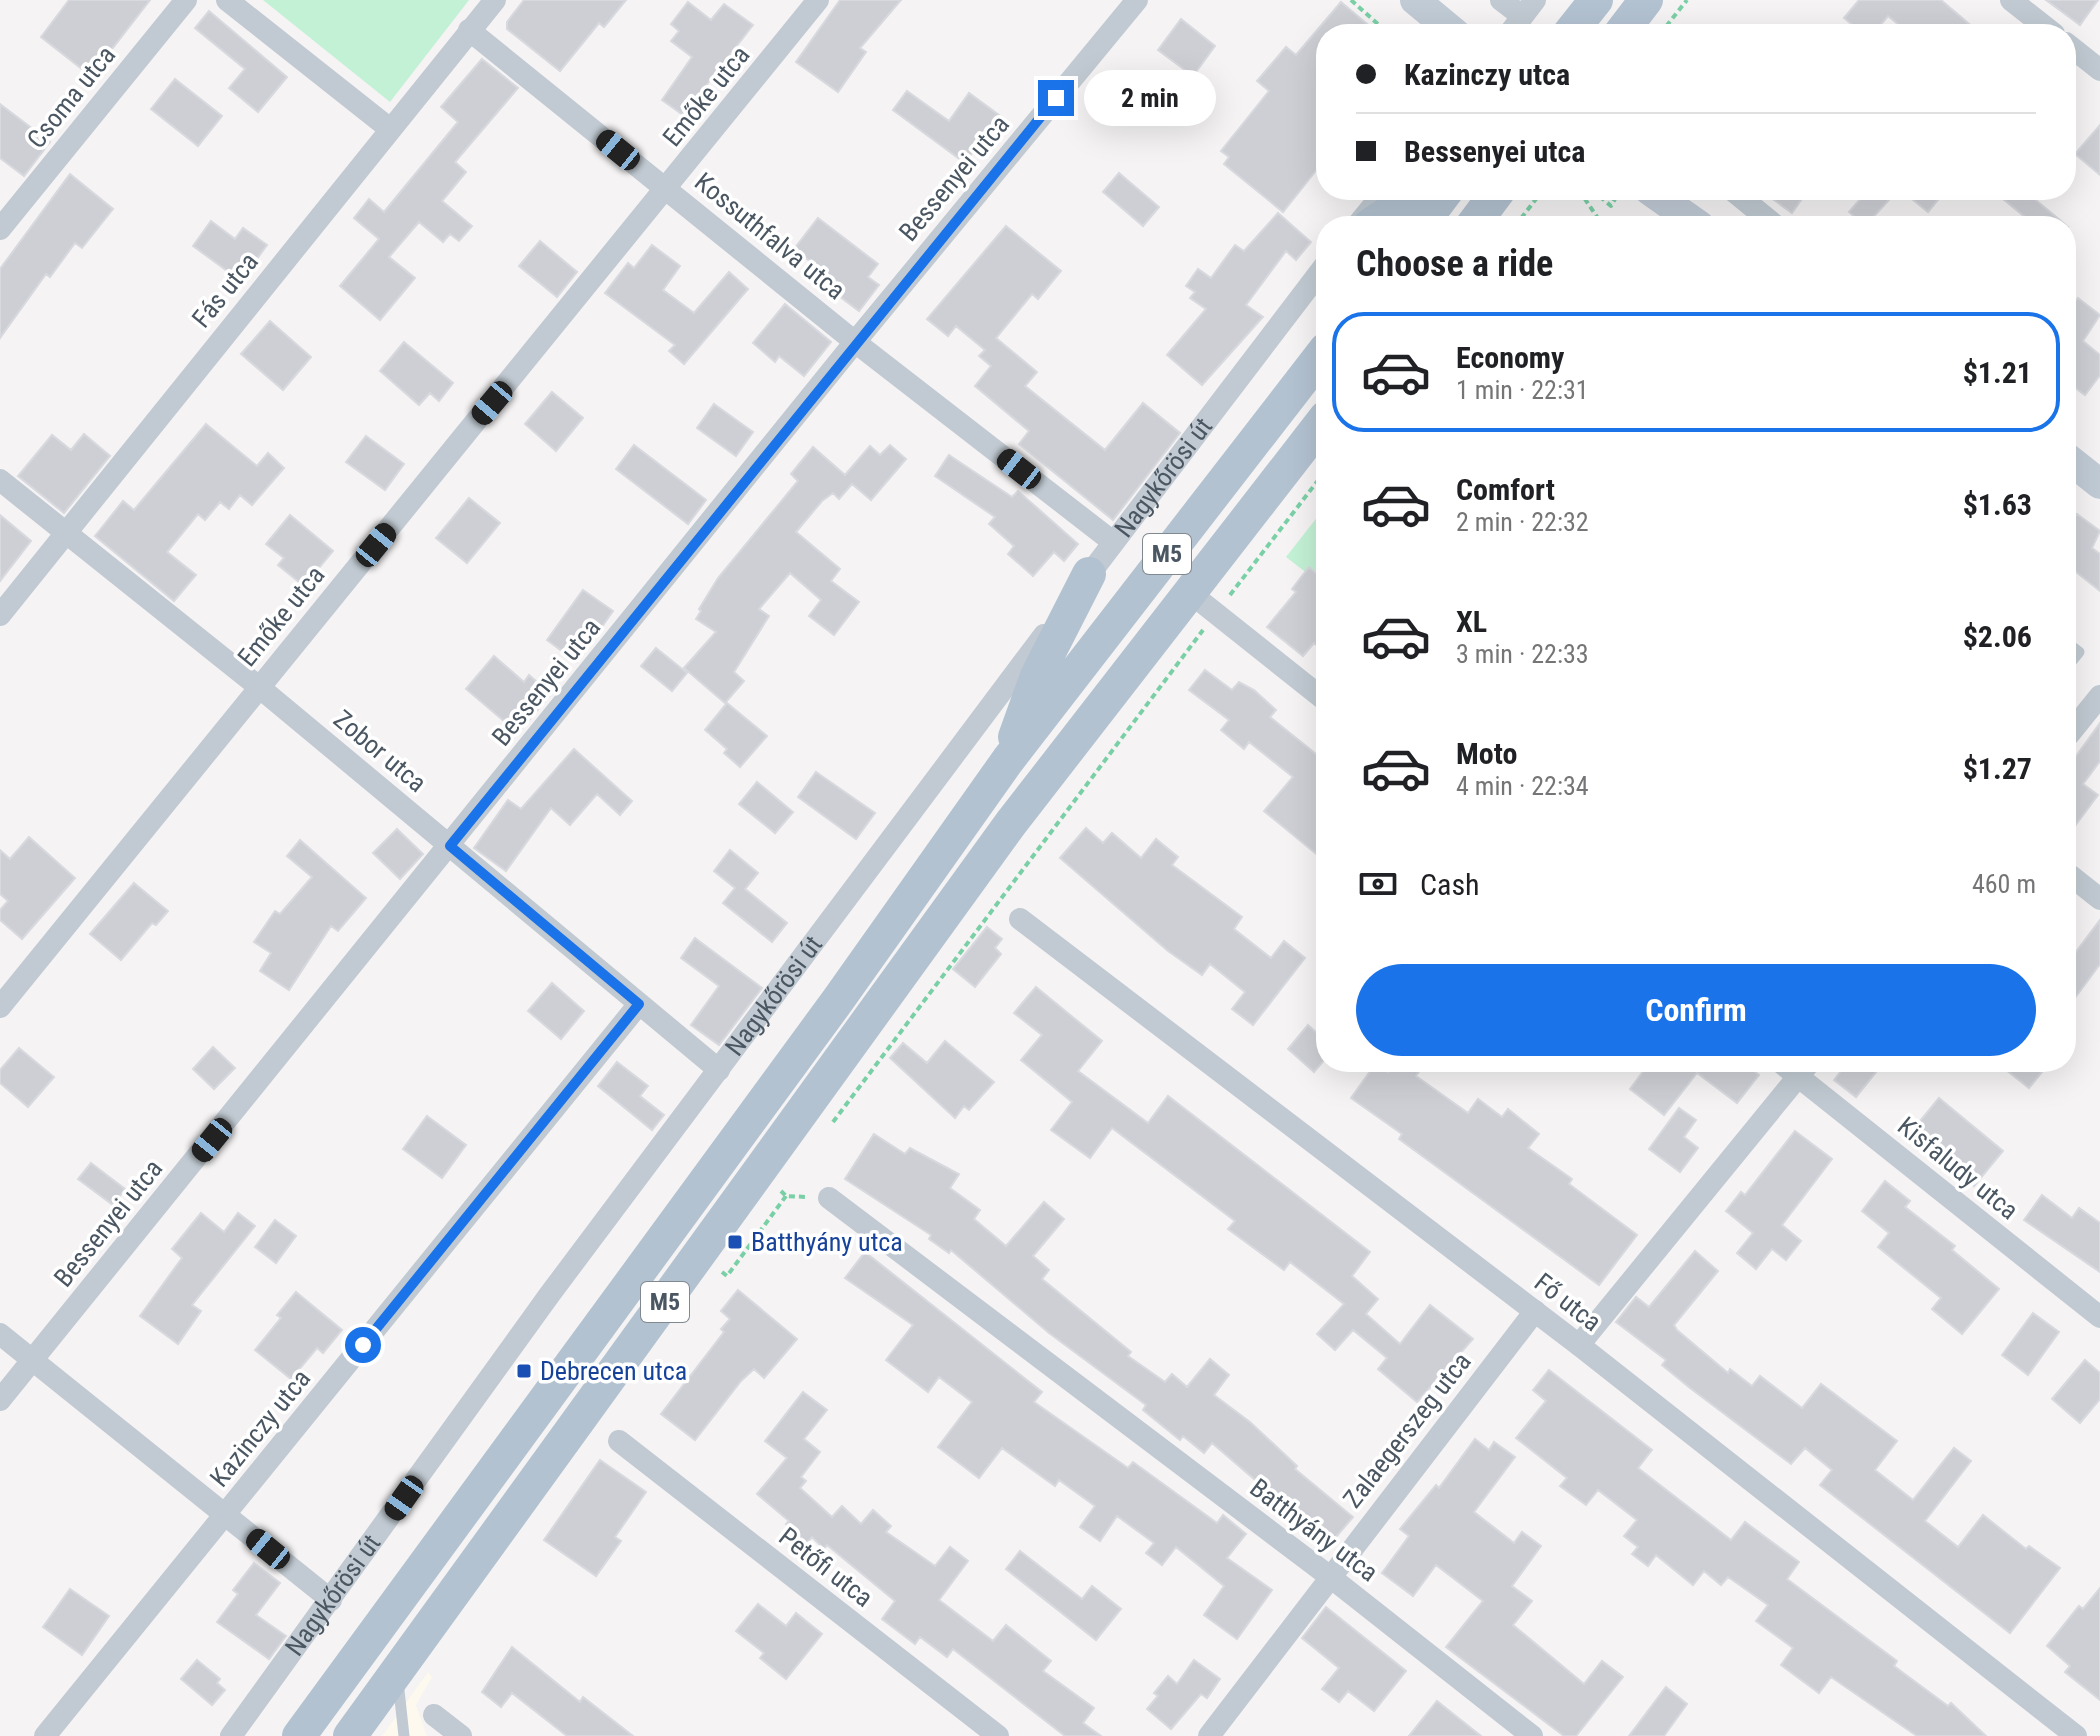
<!DOCTYPE html>
<meta charset="utf-8">
<style>
:root{--surface:#fff;--page:#f6f6f6;--text:#202124;--muted:#757577;--line:#e0e0e0;--accent:#1a73e8}
body{margin:0;font-family:"Roboto Condensed",sans-serif;background:var(--page);color:var(--text);height:100vh;display:flex;flex-direction:column;font-size:30px;white-space:nowrap}
*{box-sizing:border-box;margin:0}
p{font-size:26px;color:var(--muted)}
.icon{flex:none;width:44px;height:44px;fill:none;stroke:currentColor;stroke-width:2;stroke-linecap:round;stroke-linejoin:round}
.map{position:relative;flex:1;overflow:hidden}
.sheet{position:absolute;left:1316px;top:216px;width:760px;height:856px;display:flex;flex-direction:column;background:var(--surface);border-radius:32px;box-shadow:0 8px 32px #0002}
.sheet>*{flex:none}
.banner{position:absolute;left:1316px;top:24px;width:760px;height:176px;border-radius:32px;box-shadow:0 8px 32px #0002;display:grid;align-content:center;height:176px;padding:0 40px;background:var(--surface)}
.end{position:absolute;width:36px;height:36px;margin:-18px;border:10px solid #1a73e8;background:#fff;box-shadow:0 0 0 4px #fff}
.from{border-radius:50%}
.bubble{position:absolute;height:56px;border-radius:28px;background:var(--surface);box-shadow:0 8px 32px #0002;font-size:26px;font-weight:700;line-height:56px;text-align:center}
.car{position:absolute;width:24px;height:48px;margin:-24px -12px;border-radius:10px;box-shadow:0 0 6px 2px #0007;background:linear-gradient(#222 24%,#8ab4d8 0 40%,#222 0 76%,#8ab4d8 0 86%,#222 0)}
.banner b{display:flex;align-items:center;gap:28px;height:76px;font-size:30px}
.banner b+b{border-top:2px solid var(--line)}
.banner i{width:20px;height:20px;background:var(--text)}
ul{padding:0;list-style:none}
li{display:flex;align-items:center;gap:24px;height:120px;margin:0 16px 12px;padding:0 24px;border:4px solid transparent;border-radius:32px}
li div{flex:1}
li b{display:block;font-size:30px}
li em{font-style:normal;font-weight:700}
li.active{border-color:var(--accent)}
li>.icon{width:72px;height:72px;stroke-width:1.5}
h2{padding:0 40px;font-size:36px;line-height:96px}
.pay{display:flex;align-items:center;gap:20px;height:88px;padding:0 40px;font-size:30px}
.pay p{margin-inline-start:auto}
.primary-button{display:flex;gap:16px;margin-top:auto;padding:16px 40px}
.primary-button a{flex:1;height:92px;border-radius:48px;background:var(--accent);color:#fff;font-size:32px;font-weight:700;line-height:92px;text-align:center}
.map>svg:first-child{display:block}
.commercial{fill:#fdf9ef}
.green{fill:#c3f1d5}
.building{fill:#cdcfd5;stroke:#d7d9de;stroke-width:2}
.lines{fill:none;stroke-linecap:round;stroke-linejoin:round}
.path{stroke:#7ad0a6;stroke-width:4;stroke-dasharray:6 4;stroke-linecap:butt}
.lane{stroke:#c1cad2;stroke-width:11}
.street{stroke:#c1cad2;stroke-width:22}
.secondary{stroke:#c1cbd6;stroke-width:30}
.primary{stroke:#b3c2d1;stroke-width:34}
.route{stroke:#1a73e8;stroke-width:10}
.transit-dot{fill:#1a4fb4;stroke:#fff;stroke-width:3}
.labels{text-anchor:middle;stroke-width:7;stroke-linejoin:round;paint-order:stroke}
.shield{fill:#fff;stroke:#808990;stroke-width:2}
.shield-label{font-size:24px;font-weight:bold;fill:#4a5661}
.street-label{font-size:26px;fill:#4a5661;stroke:#fff}
.transit-label{font-size:26px;fill:#164399;stroke:#fff;text-anchor:start}
</style>
<div class="map">
<svg width="2100" height="1736" viewBox="0 0 2100 1736">
<rect width="100%" height="100%" fill="#f5f3f3"/>
<!-- commercial -->
<path class="commercial" d="M428,1672L432,1677L416,1705L427,1736H382Z"/>
<!-- green -->
<path class="green" d="M263,0H469L390,102Z
M1326,506V588L1286,557Z"/>
<!-- building -->
<path class="building" d="M69,0H150L91,76L41,37Z
M524,0H626L604,27L599,23L560,71L507,29V22Z
M840,0H901L860,48L866,52L838,92L796,62Z
M1859,0H1941L1981,34H1910L1888,16L1873,34H1863L1844,18Z
M2046,0H2098L2080,25Z
M688,2L711,20L724,4L753,25L698,96L707,103L693,122L662,100L692,57L671,41L679,31L671,24Z
M1341,2L1379,34H1326V158L1283,212L1224,164L1229,157L1221,151L1269,91L1257,81L1286,47L1296,55Z
M209,11L287,77L258,112L229,88L245,69L195,28Z
M1181,19L1215,46L1193,76L1158,50Z
M482,59L518,88L455,162L466,172L442,201L472,226L459,241L450,234L443,242L419,222L389,257L415,278L380,320L340,286L379,239L354,218L369,199L384,212L458,122L441,107Z
M175,79L222,116L198,146L151,109Z
M907,91L949,121L969,93L999,115L965,163L893,110Z
M0,104L50,142L24,176L0,158Z
M2100,125V175L2075,154Z
M1119,173L1159,207L1143,226L1103,192Z
M70,174L113,209L82,248L75,243L50,277L46,274L0,338V269Z
M1760,190H1808L1792,213Z
M1868,190H1898L1865,226L1849,212Z
M1901,190H1946L1928,212Z
M1992,190H2024L2067,226H2036Z
M1278,213L1311,242L1296,260L1286,251L1246,305L1263,317L1202,385L1167,355L1206,309L1190,298L1195,292L1186,286L1198,269L1211,278L1235,245L1244,251Z
M818,218L878,264L868,277L879,285L859,311L839,296L845,288L794,249Z
M211,221L235,239L243,228L267,245L241,281L193,246Z
M1006,226L1061,271L1038,299L1032,294L996,338L1037,372L1025,386L1105,450L1143,403L1180,433L1113,520L1019,444L1029,431L975,386L991,366L979,356L985,350L956,326L948,336L927,319Z
M540,241L577,272L557,297L519,266Z
M652,245L680,266L663,290L694,313L729,272L748,289L684,364L669,351L675,345L605,293L628,263L634,268Z
M2078,298L2100,315L2083,341L2100,355V375L2085,395L2066,381V314Z
M785,304L831,342L804,376L779,356L775,362L753,343Z
M270,321L311,357L283,390L241,354Z
M404,342L453,383L439,401L430,393L419,405L380,371Z
M552,392L583,418L556,451L525,424Z
M714,404L753,432L736,456L697,428Z
M206,424L257,466L268,453L284,468L252,505L240,495L229,509L220,502L205,520L198,514L167,552L196,575L174,601L95,536L123,501L134,510Z
M84,434L110,456L64,513L18,476L52,435L71,450Z
M366,436L404,464L385,490L346,462Z
M634,445L706,500L688,524L616,469Z
M890,445L906,459L871,500L852,484L839,499L833,493L822,501L796,532L840,569L831,581L859,602L834,635L809,616L821,600L790,573L759,609L769,616L734,672L744,681L725,703L684,668L716,632L696,619L701,611L699,609L718,578L798,481L791,474L813,447L845,475L870,446L880,455Z
M949,455L1012,497L1018,491L1078,544L1064,561L1054,552L1033,576L1008,554L1014,546L989,524L995,517L935,476Z
M469,498L500,523L467,563L436,538Z
M2077,514L2100,531L2092,548L2100,554V591L2066,564V528Z
M0,515L31,541L0,581Z
M290,515L333,551L304,586L278,565L284,558L266,544Z
M1309,567L1326,581V654L1314,643L1303,656L1267,627L1296,592L1292,589Z
M583,590L613,611L577,662L547,640Z
M656,648L687,673L672,691L641,666Z
M494,656L524,682L529,675L551,694L518,733L466,689Z
M1205,670L1232,690L1239,682L1254,690L1276,710L1270,717L1326,762V862L1264,811L1293,777L1249,742L1244,749L1221,730L1229,720L1189,690Z
M727,703L767,736L740,767L724,753L727,749L705,730Z
M2100,723V761L2083,784L2098,795L2066,838V770Z
M574,749L632,801L620,815L597,794L570,825L551,808L506,871L474,848L508,800L521,809Z
M816,772L875,813L856,839L798,797Z
M757,782L793,812L775,833L739,804Z
M1086,828L1103,843L1112,833L1141,858L1156,839L1178,857L1172,865L1242,917L1234,929L1271,958L1284,941L1305,958L1253,1025L1232,1009L1245,992L1210,964L1202,975L1168,951L1060,858Z
M397,829L423,854L400,879L373,853Z
M29,837L75,878L22,939L0,920V910L8,901L0,894V850L10,859Z
M300,840L366,898L338,931L331,926L289,990L260,971L271,953L254,942L275,911L280,914L312,877L287,856Z
M730,850L758,873L745,889L787,923L772,942L723,903L735,888L714,871Z
M134,883L168,911L156,925L152,923L121,960L90,934Z
M2100,920V964L2066,1010V965Z
M987,927L1002,939L995,948L1001,954L975,987L953,969Z
M695,938L762,988L719,1045L691,1025L719,986L681,958Z
M552,983L584,1011L561,1039L528,1011Z
M1036,987L1102,1041L1078,1071L1148,1123L1168,1096L1370,1252L1352,1276L1378,1299L1366,1314L1400,1344L1430,1305L1473,1339L1417,1402L1378,1369L1387,1358L1353,1330L1335,1350L1317,1334L1344,1304L1290,1262L1284,1270L1228,1229L1235,1221L1112,1128L1090,1158L1051,1130L1072,1102L1021,1060L1042,1035L1014,1013Z
M1308,1025L1326,1041V1058L1314,1072L1288,1049Z
M945,1041L994,1082L969,1110L964,1106L955,1118L890,1058L903,1043L927,1063Z
M213,1047L235,1068L214,1089L193,1069Z
M19,1048L54,1077L28,1107L0,1083V1070Z
M617,1062L648,1086L640,1096L664,1115L652,1130L598,1086Z
M1395,1062H1426L1416,1076L1468,1113L1478,1099L1502,1117L1508,1109L1539,1134L1528,1148L1572,1179L1569,1184L1637,1235L1599,1285L1399,1139L1402,1134L1351,1098L1376,1063L1388,1072Z
M1650,1062H1742L1759,1075L1737,1103L1697,1073L1664,1115L1630,1089Z
M1848,1062H1865L1877,1071L1856,1097L1834,1080Z
M1996,1062H2050L2029,1088Z
M1939,1098L2003,1151L1974,1186L1910,1133Z
M1679,1108L1696,1120L1684,1137L1698,1148L1680,1172L1649,1149Z
M427,1116L466,1145L442,1178L403,1149Z
M1795,1131L1832,1159L1782,1225L1801,1241L1786,1260L1772,1249L1756,1269L1737,1253L1753,1233L1726,1211L1741,1192L1745,1195Z
M874,1134L905,1154L910,1148L959,1174L950,1188L980,1210L974,1219L1006,1246L1044,1202L1064,1219L1033,1256L1049,1270L1042,1279L1131,1352L1128,1356L1165,1382L1172,1374L1187,1387L1210,1359L1229,1375L1214,1395L1250,1422L1297,1466L1295,1469L1353,1517L1330,1544L1212,1443L1204,1453L1183,1436L1180,1440L1143,1410L1146,1405L1049,1333L951,1250L949,1253L929,1239L931,1235L845,1179Z
M91,1163L125,1189L113,1205L78,1179Z
M1885,1181L1910,1201L1905,1207L1955,1246L1952,1250L1999,1289L1962,1334L1932,1309L1941,1298L1878,1247L1889,1233L1862,1211Z
M2042,1195L2072,1218L2079,1208L2100,1223V1272L2024,1220Z
M201,1213L224,1232L238,1213L255,1226L192,1305L201,1311L178,1344L140,1316L182,1258L172,1249Z
M275,1220L296,1236L276,1263L255,1247Z
M1695,1251L1718,1271L1674,1325L1677,1330L1728,1373L1730,1369L1752,1386L1760,1376L1802,1408L1821,1384L1897,1441L1875,1470L1913,1500L1954,1448L1971,1461L1925,1521L1958,1547L1983,1515L2026,1549L2029,1546L2060,1568L2010,1633L1820,1485L1832,1470L1805,1448L1791,1464L1690,1388L1662,1365L1666,1360L1616,1322L1636,1297L1649,1307Z
M865,1252L1042,1392L1034,1402L1128,1468L1133,1462L1217,1523L1223,1515L1246,1534L1227,1558L1272,1590L1237,1639L1204,1615L1224,1586L1176,1547L1162,1565L1146,1553L1154,1543L1117,1516L1100,1541L1080,1527L1095,1506L1059,1480L1055,1486L1002,1448L979,1478L938,1447L972,1402L939,1377L928,1392L886,1360L913,1325L845,1278Z
M738,1290L797,1339L764,1378L754,1369L741,1381L695,1440L661,1414L724,1332L721,1329L730,1319L721,1311Z
M296,1292L342,1330L323,1353L317,1348L291,1379L255,1350L281,1318L277,1315Z
M2033,1313L2059,1332L2028,1375L2002,1355Z
M2085,1360L2100,1373V1399L2080,1423L2052,1399Z
M1549,1370L1652,1450L1638,1468L1731,1540L1745,1522L1799,1562L1787,1579L1897,1661L1894,1666L1948,1706L1951,1703L1986,1736H1917L1831,1677L1819,1693L1781,1665L1793,1648L1756,1621L1768,1605L1728,1577L1721,1585L1704,1571L1693,1585L1656,1555L1648,1566L1632,1554L1638,1547L1624,1536L1637,1520L1598,1490L1586,1505L1560,1486L1567,1478L1516,1438L1546,1401L1533,1390Z
M803,1392L827,1410L804,1439L820,1452L801,1477L806,1481L800,1488L832,1517L842,1506L861,1524L873,1510L891,1526L886,1532L935,1566L950,1547L968,1561L939,1600L993,1641L1006,1625L1051,1661L1043,1671L1094,1708L1083,1723L1101,1736H1065L953,1649L947,1657L920,1637L915,1644L882,1619L895,1601L827,1545L824,1549L812,1537L807,1543L786,1524L789,1521L757,1494L787,1458L765,1441Z
M1475,1439L1489,1450L1494,1442L1515,1457L1474,1512L1514,1543L1522,1532L1541,1546L1512,1586L1532,1601L1513,1625L1584,1684L1602,1661L1623,1677L1576,1736H1564L1446,1647L1483,1601L1436,1565L1413,1596L1382,1573L1409,1536L1400,1529L1436,1485L1439,1488Z
M600,1460L646,1492L615,1537L621,1541L596,1576L544,1540Z
M1020,1551L1082,1599L1092,1586L1121,1609L1096,1640L1006,1569Z
M254,1563L280,1583L256,1615L286,1636L269,1659L217,1622L238,1594L233,1590Z
M2100,1588V1700L2065,1672L2070,1666L2047,1646L2079,1606L2083,1609Z
M70,1589L109,1616L82,1655L43,1627Z
M758,1604L786,1626L796,1613L822,1634L786,1679L760,1658L764,1653L736,1631Z
M1326,1607L1406,1671L1374,1711L1348,1691L1339,1702L1322,1689L1339,1668L1302,1638Z
M512,1647L580,1702L583,1697L633,1736H567L512,1693L501,1707L482,1692Z
M197,1660L220,1679L217,1683L225,1690L212,1705L181,1679Z
M1194,1660L1220,1679L1207,1698L1201,1694L1171,1729L1147,1709L1158,1696L1154,1693L1168,1676L1177,1684Z
M1666,1687L1687,1704L1664,1736H1629Z
M1437,1701L1481,1736H1409Z"/>
<g class="lines">
<!-- path -->
<path class="path" d="M1351,0L1389,34
M1660,34L1687,0
M1579,190L1603,226
M1592,190L1611,206L1616,197L1609,190
M1515,226L1543,190
M1230,595L1326,470
M833,1122L1203,630
M781,1191L786,1196L807,1197
M722,1272L727,1276L786,1196"/>
<!-- lane -->
<path class="lane" d="M2066,642L2079,652L2066,668
M398,1681L404,1736"/>
<!-- street -->
<g class="street">
<path d="M227,0L390,129"/>
<path d="M1501,0L1522,16"/>
<path d="M2011,0L2054,34"/>
<path d="M469,30L855,342L1113,542"/>
<path d="M1509,34L1535,0"/>
<path d="M2066,43L2100,70"/>
<path d="M1732,190L1776,226"/>
<path d="M1359,223L1386,190"/>
<path d="M0,229L186,0"/>
<path d="M0,480L259,687L719,1070"/>
<path id="s1" d="M1082,584L1326,264"/>
<path d="M1189,592L1326,701"/>
<path d="M0,615L495,0"/>
<path d="M2066,738L2100,696"/>
<path d="M2066,872L2100,899"/>
<path d="M1020,919L1579,1345L2076,1736"/>
<path d="M0,1007L818,0"/>
<path d="M1780,1062L2100,1317"/>
<path d="M829,1198L1329,1576L1532,1736"/>
<path d="M0,1334L331,1600"/>
<path d="M1579,1345L1810,1062"/>
<path d="M0,1400L855,342L1137,0"/>
<path d="M619,1441L998,1736"/>
<path d="M434,1715L461,1736"/>
<path d="M45,1736L639,1004"/>
<path id="s2" d="M231,1736L550,1294L1044,635"/>
<path d="M1209,1736L1535,1311"/>
</g>
<!-- secondary -->
<path class="secondary" d="M1415,0L1456,34
M1649,190L1700,226
M2066,457L2100,484"/>
<!-- primary -->
<path class="primary" d="M1569,34L1596,0
M1620,34L1646,0
M1369,226L1422,190
M1420,226L1447,190
M1472,226L1499,190
M1015,737L1037,676L1089,574
M299,1736L838,1000L1008,760L1326,349
M350,1736L1011,823L1326,417"/>
</g>
<g class="lines">
<!-- route -->
<path class="route" d="M363,1345L639,1004L450,846L1056,98"/>
</g>
<!-- markers -->
<g class="transit-dot">
<rect x="727" y="1234" width="16" height="16" rx="4"/>
<rect x="516" y="1363" width="16" height="16" rx="4"/>
</g>
<g class="labels">
<!-- shield labels -->
<g class="shield">
<rect x="1143" y="534" width="48" height="40" rx="6"/>
<rect x="641" y="1282" width="48" height="40" rx="6"/>
</g>
<g class="shield-label">
<text x="1167" y="562">M5</text>
<text x="665" y="1310">M5</text>
</g>
<!-- street labels -->
<g class="street-label">
<text transform="translate(706 96) rotate(-51)" y="9">Emőke utca</text>
<text transform="translate(71 97) rotate(-51)" y="9">Csoma utca</text>
<text transform="translate(954 178) rotate(-50)" y="9">Bessenyei utca</text>
<text transform="translate(770 236) rotate(39)" y="9">Kossuthfalva utca</text>
<text transform="translate(225 290) rotate(-51)" y="9">Fás utca</text>
<text dy="9" stroke="none"><textPath href="#s1" startOffset="134">Nagykőrösi út</textPath></text>
<text transform="translate(281 616) rotate(-51)" y="9">Emőke utca</text>
<text transform="translate(546 682) rotate(-51)" y="9">Bessenyei utca</text>
<text transform="translate(380 751) rotate(40)" y="9">Zobor utca</text>
<text dy="9" stroke="none"><textPath href="#s2" startOffset="918">Nagykőrösi út</textPath></text>
<text transform="translate(1958 1168) rotate(39)" y="9">Kisfaludy utca</text>
<text transform="translate(108 1223) rotate(-51)" y="9">Bessenyei utca</text>
<text transform="translate(1568 1302) rotate(38)" y="9">Fő utca</text>
<text transform="translate(260 1428) rotate(-51)" y="9">Kazinczy utca</text>
<text transform="translate(1407 1430) rotate(-52)" y="9">Zalaegerszeg utca</text>
<text transform="translate(1314 1530) rotate(37)" y="9">Batthyány utca</text>
<text transform="translate(826 1567) rotate(38)" y="9">Petőfi utca</text>
<text dy="9" stroke="none"><textPath href="#s2" startOffset="174">Nagykőrösi út</textPath></text>
</g>
<!-- transit labels -->
<g class="transit-label">
<text x="751" y="1251">Batthyány utca</text>
<text x="540" y="1380">Debrecen utca</text>
</g>
</g>
</svg>
<i class="end from" style="left:363px;top:1345px"></i>
<i class="end" style="left:1056px;top:98px"></i>
<div class="bubble" style="left:1084px;top:70px;width:132px">2 min</div>
<i class="car" style="left:618px;top:150px;rotate:309deg"></i>
<i class="car" style="left:492px;top:403px;rotate:220deg"></i>
<i class="car" style="left:1019px;top:469px;rotate:308deg"></i>
<i class="car" style="left:376px;top:545px;rotate:39deg"></i>
<i class="car" style="left:212px;top:1140px;rotate:219deg"></i>
<i class="car" style="left:404px;top:1498px;rotate:215deg"></i>
<i class="car" style="left:268px;top:1549px;rotate:309deg"></i>
<div class="banner">
<b><i class="from"></i>Kazinczy utca</b>
<b><i></i>Bessenyei utca</b>
</div>
<section class="sheet">
<h2>Choose a ride</h2>
<ul>
<li class="active"><svg class="icon" aria-label="car" viewBox="0 0 24 24"><path d="M5 17H2v-5l4-1 3-4h7l3 4 3 1v5h-3M9 17h6M6 11h13"/><circle cx="7" cy="17" r="2"/><circle cx="17" cy="17" r="2"/></svg><div><b>Economy</b><p>1 min · 22:31</p></div><em>$1.21</em></li>
<li><svg class="icon" aria-label="car" viewBox="0 0 24 24"><path d="M5 17H2v-5l4-1 3-4h7l3 4 3 1v5h-3M9 17h6M6 11h13"/><circle cx="7" cy="17" r="2"/><circle cx="17" cy="17" r="2"/></svg><div><b>Comfort</b><p>2 min · 22:32</p></div><em>$1.63</em></li>
<li><svg class="icon" aria-label="car" viewBox="0 0 24 24"><path d="M5 17H2v-5l4-1 3-4h7l3 4 3 1v5h-3M9 17h6M6 11h13"/><circle cx="7" cy="17" r="2"/><circle cx="17" cy="17" r="2"/></svg><div><b>XL</b><p>3 min · 22:33</p></div><em>$2.06</em></li>
<li><svg class="icon" aria-label="car" viewBox="0 0 24 24"><path d="M5 17H2v-5l4-1 3-4h7l3 4 3 1v5h-3M9 17h6M6 11h13"/><circle cx="7" cy="17" r="2"/><circle cx="17" cy="17" r="2"/></svg><div><b>Moto</b><p>4 min · 22:34</p></div><em>$1.27</em></li>
</ul>
<div class="pay"><svg class="icon" aria-label="cash" viewBox="0 0 24 24"><path d="M3 7h18v10H3z"/><circle cx="12" cy="12" r="2"/></svg>Cash<p>460 m</p></div>
<div class="primary-button"><a>Confirm</a></div>
</section>
</div>
